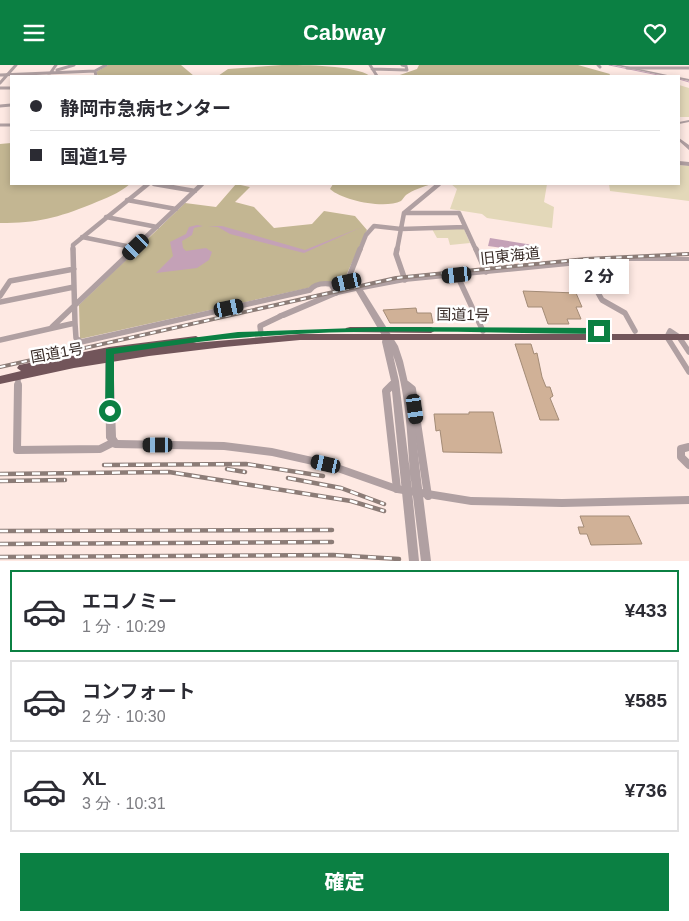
<!DOCTYPE html>
<html lang="ja">
<meta charset="utf-8">
<style>
:root{--surface:#fff;--page:#f7f7f7;--text:#2b2b33;--muted:#7c7c81;--line:#e1e1e2;--accent:#0b8043}
body{margin:0;font-family:Helvetica,"Noto Sans JP",sans-serif;background:var(--page);color:var(--text);height:100vh;display:flex;flex-direction:column;font-size:19px;white-space:nowrap}
*{box-sizing:border-box;margin:0}
p{font-size:16px;color:var(--muted)}
.icon{flex:none;width:28px;height:28px;fill:none;stroke:currentColor;stroke-width:2;stroke-linecap:round;stroke-linejoin:round}
.map{position:relative;height:496px;overflow:hidden}
.drawer{display:flex;flex-direction:column;background:var(--surface);flex:1}
.drawer>*{flex:none}
.guide{position:absolute;left:10px;top:10px;width:670px;height:110px;border-radius:0px;box-shadow:0 2px 8px #0003;display:grid;align-content:center;height:110px;padding:0 20px;background:var(--surface)}
.end{position:absolute;width:22px;height:22px;margin:-11px;border:6px solid #0b8043;background:#fff;box-shadow:0 0 0 2px #fff}
.from{border-radius:50%}
.bubble{position:absolute;height:35px;border-radius:0px;background:var(--surface);box-shadow:0 2px 8px #0003;font-size:16px;font-weight:800;line-height:35px;text-align:center}
.car{position:absolute;width:15px;height:30px;margin:-15px -8px;border-radius:6px;box-shadow:0 0 4px 1px #0007;background:linear-gradient(#222 24%,#8ab4d8 0 40%,#222 0 76%,#8ab4d8 0 86%,#222 0)}
.guide b{display:flex;align-items:center;gap:18px;height:48px;font-size:19px}
.guide b+b{border-top:1px solid var(--line)}
.guide i{width:12px;height:12px;background:var(--text)}
ul{padding:9px 0 0;list-style:none}
li{display:flex;align-items:center;gap:15px;height:82px;margin:0 10px 8px;padding:0 10px;border:2px solid var(--line);border-radius:0px}
li div{flex:1}
li b{display:block;font-size:19px}
li em{font-style:normal;font-weight:800}
li.on{border-color:var(--accent)}
li>.icon{width:45px;height:45px;stroke-width:1.5}
.action{display:flex;gap:10px;margin-top:auto;padding:10px 20px}
.action a{flex:1;height:58px;border-radius:0px;background:var(--accent);color:#fff;font-size:20px;font-weight:800;line-height:58px;text-align:center}
header{display:flex;justify-content:space-between;align-items:center;height:65px;padding:0 20px;background:var(--accent);color:#fff;font-size:22px;font-weight:800}
.map>svg:first-child{display:block}
.green{fill:#e3d8b9}
.forest{fill:#c3b692}
.water{fill:#c4a1b7}
.lines{fill:none;stroke-linecap:round;stroke-linejoin:round}
.stream{stroke:#c4a1b7;stroke-width:1}
.building{fill:#d0b197;stroke:#a38b76}
.minor-far3{stroke:#b0a0a2;stroke-width:3}
.minor-far2{stroke:#b0a0a2;stroke-width:4.5}
.minor-far1{stroke:#b0a0a2;stroke-width:5.5}
.minor{stroke:#b0a0a2;stroke-width:8}
.tertiary{fill:#b0a0a2;fill-rule:evenodd}
.trunk{fill:#72555a;fill-rule:evenodd}
.rail-far1-casing{stroke:#8c7c77;stroke-width:4}
.rail-casing{stroke:#8c7c77;stroke-width:4.5}
.rail-far1{stroke:#fff;stroke-width:2;stroke-dasharray:5.5;stroke-linecap:butt}
.rail{stroke:#fff;stroke-width:2.5;stroke-dasharray:8;stroke-linecap:butt}
.tertiary-bridge{stroke:#b0a0a2;stroke-width:10}
.route{fill:#0b8043}
.labels{text-anchor:middle;stroke-width:5;stroke-linejoin:round;paint-order:stroke}
.street-label{font-size:15px;fill:#392c28;stroke:#fff}
</style>
<header><svg class="icon" aria-label="menu" viewBox="0 0 24 24"><path d="M4 6h16M4 12h16M4 18h16"/></svg>Cabway<svg class="icon" aria-label="heart" viewBox="0 0 24 24"><path d="M12 20l-8-8c-3-5 5-10 8-4 3-6 11-1 8 4z"/></svg></header>
<div class="map">
<svg width="689" height="496" viewBox="0 0 689 496">
<rect width="100%" height="100%" fill="#fee9e3"/>
<!-- green -->
<path class="green" d="M679,20L689,23V52H679Z
M679,100L689,101V136L610,126L609,119H679Z
M451,119H547L544,137L554,142L552,163L487,153L482,149L450,144L457,124Z
M432,164H464L470,178L450,180L448,173H437Z"/>
<!-- forest -->
<path class="forest" d="M108,0H181L194,11H98L96,7Z
M282,0C304,0 355,0 370,11H218L228,4Z
M419,0H578L610,9L609,11H397L417,4Z
M11,78V119H130C118,129 106,133 92,139C57,153 38,158 0,158V79Z
M236,119L250,122L235,137L254,142L274,163L312,159L324,146L355,151L367,165L344,215L80,274L79,240L185,138L216,142Z
M333,119H431C423,122 413,125 406,130C404,132 403,134 401,136C385,144 343,136 330,124Z"/>
<!-- water -->
<path class="water" d="M197,160L203,161L194,163L192,170L182,176L183,183L186,186L206,183L212,187L209,195L197,203L156,208L173,191L170,177L186,169L189,162Z
M208,161H222L305,185L362,162L304,188L230,169L218,162Z
M490,173L533,180L532,187L488,181Z"/>
<g class="lines">
<!-- stream -->
<path class="stream" d="M609,0L663,11
M679,14L689,17"/>
</g>
<!-- building -->
<path class="building" d="M523,226L576,228L582,242H576L581,254H567L569,259H548L542,242H528Z
M416,243L417,248H431L433,258H390L383,245Z
M515,279H531L534,289L537,288L542,312L546,322H550L553,331L550,333L559,355H540Z
M469,347H493L502,388L443,387L440,365L436,366L434,349H469Z
M580,451H629L642,479L591,480L587,469H580L578,462H584Z"/>
<g class="lines">
<!-- minor-far3 -->
<path class="minor-far3" d="M370,0L377,11
M598,0L600,2
M627,3H689
M372,4L407,5L406,1L402,0
M57,5L74,0
M0,10L95,6
M49,10L56,0
M96,11L95,6L106,0
M0,18L16,0
M0,23H11
M0,41L11,40
M0,60H11"/>
<!-- minor-far2 -->
<path class="minor-far2" d="M154,119L195,126
M127,135L176,144
M404,148H459L476,185
M106,152L157,162
M82,172L136,183
M73,185V180L148,119
M132,185L202,119
M360,185L366,170L374,161L401,164L465,162
M397,185L404,148L439,119"/>
<!-- minor-far1 -->
<path class="minor-far1" d="M397,184L396,189L405,215
M476,184L486,207
M581,197L602,235L625,248L635,266
M457,210L483,266
M332,221L347,217L360,184
M0,231L10,216L74,204
M0,237L74,222
M75,258L76,273L81,277L310,225C315,218 323,218 331,219L336,228
M52,262L134,184
M261,269L260,261L281,251
M0,275L75,258L73,184
M689,287L679,272L670,266L667,272L689,307
M404,317L408,321
M18,321V311
M391,321L395,316"/>
<!-- minor -->
<path class="minor" d="M18,320L17,385L100,384L112,378
M392,320L386,326L397,424
M407,320L412,324L428,431
M689,382L681,384V392L689,400"/>
<!-- tertiary -->
<path class="tertiary" d="M613,0H621L672,11H665Z
M679,12L689,14V16L679,14Z
M689,55V57L679,59V57Z
M679,73L689,80V85L679,76Z
M679,96L689,97V101L679,100Z
M619,192H689V196H619L405,217L363,225L398,281L403,296L412,335L420,407L418,410L415,411L412,410L410,407C407,369 406,326 393,290L399,316L410,407L408,410L405,411L402,410L400,407L391,316L382,277L383,272L356,226L338,230L284,253H278L277,251L278,249L333,226L405,213Z
M109,284L113,287L116,372L118,375L224,377L272,383L326,395L397,420L471,432L562,434L689,431V439L562,442L471,440L397,428L326,403L272,391L224,385L115,383L112,382L106,373L105,287Z"/>
<!-- trunk -->
<path class="trunk" d="M350,262H431L436,265L431,268L346,267L345,265L346,263Z
M300,269H689V275H300L224,282L149,291L74,303L0,319V311L21,306L17,303L19,300L109,282L196,271L201,274L200,276L193,278Z"/>
<defs>
<path id="rail-far1" d="M0,302L396,213L586,194L689,189"/>
<path id="rail" d="M104,400L246,399L323,411
M227,404L245,407
M0,409L169,407L351,436L384,446
M288,413L341,423L384,439
M0,416L65,415
M0,466L332,465
M0,479L332,477
M0,492L333,490L399,494"/>
</defs>
<!-- rail-far1 casing -->
<use href="#rail-far1" class="rail-far1-casing"/>
<!-- rail casing -->
<use href="#rail" class="rail-casing"/>
<!-- rail-far1 -->
<use href="#rail-far1" class="rail-far1"/>
<!-- rail -->
<use href="#rail" class="rail"/>
<!-- tertiary-bridge -->
<path class="tertiary-bridge" d="M405,407L414,496
M415,407L426,496"/>
</g>
<!-- route -->
<path class="route" d="M384,262L599,263L603,266L599,269C479,268 358,262 238,273C197,276 155,283 114,289V346L110,350L105,346L106,284L238,267Z"/>
<g class="labels">
<!-- street labels -->
<g class="street-label">
<text transform="translate(510 191) rotate(-6)" y="5">旧東海道</text>
<text transform="translate(463 250) rotate(1)" y="5">国道1号</text>
<text transform="translate(57 288) rotate(-10)" y="5">国道1号</text>
</g>
</g>
</svg>
<i class="end from" style="left:110px;top:346px"></i>
<i class="end" style="left:599px;top:266px"></i>
<div class="bubble" style="left:569px;top:194px;width:60px">2 分</div>
<i class="car" style="left:136px;top:182px;rotate:226deg"></i>
<i class="car" style="left:457px;top:210px;rotate:264deg"></i>
<i class="car" style="left:347px;top:217px;rotate:257deg"></i>
<i class="car" style="left:229px;top:243px;rotate:78deg"></i>
<i class="car" style="left:415px;top:344px;rotate:172deg"></i>
<i class="car" style="left:158px;top:380px;rotate:270deg"></i>
<i class="car" style="left:326px;top:399px;rotate:283deg"></i>
<div class="guide">
<b><i class="from"></i>静岡市急病センター</b>
<b><i></i>国道1号</b>
</div>
</div>
<section class="drawer">
<ul>
<li class="on"><svg class="icon" aria-label="car" viewBox="0 0 24 24"><path d="M5 17H2v-5l4-1 3-4h7l3 4 3 1v5h-3M9 17h6M6 11h13"/><circle cx="7" cy="17" r="2"/><circle cx="17" cy="17" r="2"/></svg><div><b>エコノミー</b><p>1 分 · 10:29</p></div><em>¥433</em></li>
<li><svg class="icon" aria-label="car" viewBox="0 0 24 24"><path d="M5 17H2v-5l4-1 3-4h7l3 4 3 1v5h-3M9 17h6M6 11h13"/><circle cx="7" cy="17" r="2"/><circle cx="17" cy="17" r="2"/></svg><div><b>コンフォート</b><p>2 分 · 10:30</p></div><em>¥585</em></li>
<li><svg class="icon" aria-label="car" viewBox="0 0 24 24"><path d="M5 17H2v-5l4-1 3-4h7l3 4 3 1v5h-3M9 17h6M6 11h13"/><circle cx="7" cy="17" r="2"/><circle cx="17" cy="17" r="2"/></svg><div><b>XL</b><p>3 分 · 10:31</p></div><em>¥736</em></li>
</ul>
<div class="action"><a>確定</a></div>
</section>
